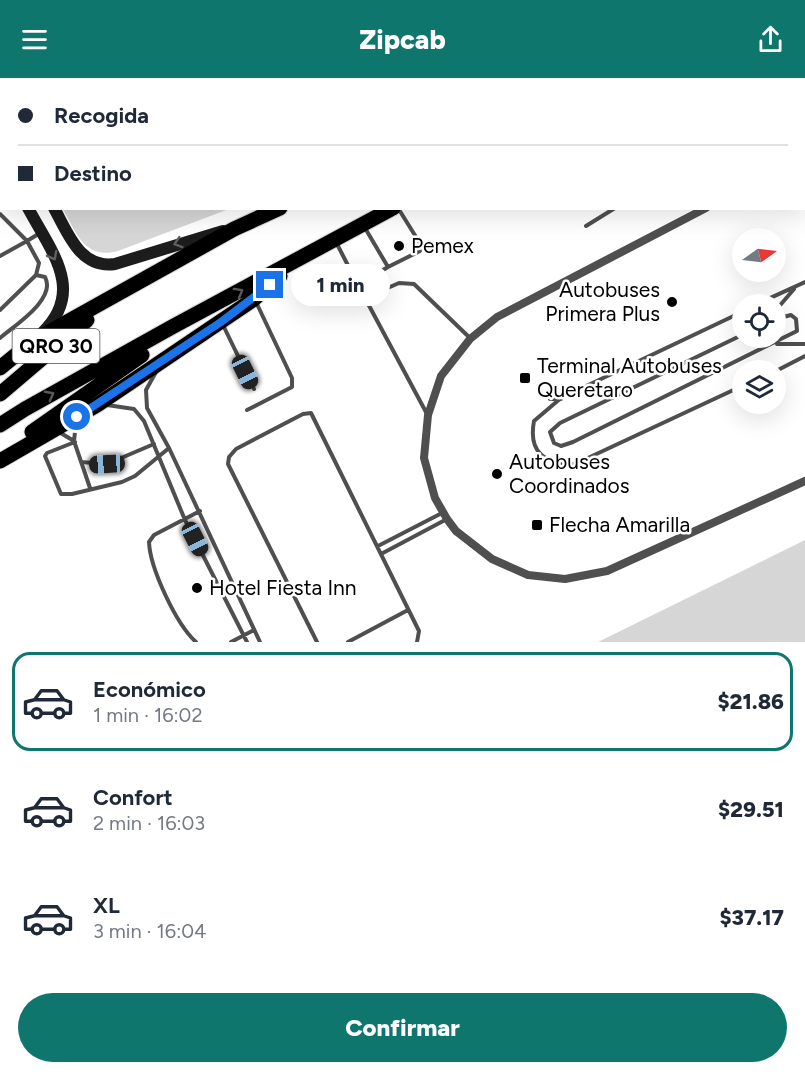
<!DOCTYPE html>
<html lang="es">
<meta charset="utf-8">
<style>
:root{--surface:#fff;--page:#f6f6f7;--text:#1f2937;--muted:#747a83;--line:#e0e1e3;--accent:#0f766e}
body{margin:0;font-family:Figtree,sans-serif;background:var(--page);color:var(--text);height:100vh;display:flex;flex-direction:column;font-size:22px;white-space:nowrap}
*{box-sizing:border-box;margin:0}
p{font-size:20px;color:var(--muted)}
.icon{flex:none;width:33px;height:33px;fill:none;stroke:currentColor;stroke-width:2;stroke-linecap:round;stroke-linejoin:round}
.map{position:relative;height:564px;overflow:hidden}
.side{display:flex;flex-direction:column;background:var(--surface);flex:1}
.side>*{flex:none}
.top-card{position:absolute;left:0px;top:0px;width:806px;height:132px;box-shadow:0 6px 24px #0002;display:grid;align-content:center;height:132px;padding:0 18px;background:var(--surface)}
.needle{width:39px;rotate:76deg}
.buttons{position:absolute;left:732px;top:150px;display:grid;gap:12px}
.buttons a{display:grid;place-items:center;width:54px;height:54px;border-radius:50%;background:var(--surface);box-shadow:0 6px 24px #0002;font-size:30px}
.end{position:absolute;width:27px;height:27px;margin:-14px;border:8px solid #1a73e8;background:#fff;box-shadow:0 0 0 3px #fff}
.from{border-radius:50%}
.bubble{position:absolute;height:42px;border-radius:21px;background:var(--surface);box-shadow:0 6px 24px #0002;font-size:20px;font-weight:800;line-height:42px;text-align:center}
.car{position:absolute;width:18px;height:36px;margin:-18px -9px;border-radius:8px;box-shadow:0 0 4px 2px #0007;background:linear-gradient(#222 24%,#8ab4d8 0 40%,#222 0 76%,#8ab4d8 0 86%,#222 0)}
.top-card b{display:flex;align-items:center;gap:21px;height:57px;font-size:22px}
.top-card b+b{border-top:2px solid var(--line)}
.top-card i{width:15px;height:15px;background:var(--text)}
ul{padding:10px 0 0;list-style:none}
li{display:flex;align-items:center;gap:18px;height:99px;margin:0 12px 9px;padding:0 6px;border:3px solid transparent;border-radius:18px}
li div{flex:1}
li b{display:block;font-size:22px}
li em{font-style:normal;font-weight:800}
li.selected{border-color:var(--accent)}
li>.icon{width:54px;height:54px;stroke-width:1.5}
.button{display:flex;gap:12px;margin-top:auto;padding:12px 18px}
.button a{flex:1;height:69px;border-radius:36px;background:var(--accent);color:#fff;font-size:24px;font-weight:800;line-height:69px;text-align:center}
header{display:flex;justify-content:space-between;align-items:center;height:78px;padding:0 18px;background:var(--accent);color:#fff;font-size:27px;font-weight:800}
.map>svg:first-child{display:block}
.green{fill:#d6d6d6}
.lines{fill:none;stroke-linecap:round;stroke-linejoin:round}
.highway-casing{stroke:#dbdbdb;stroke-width:17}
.lane{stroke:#4f4f4f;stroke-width:4}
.street{stroke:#4f4f4f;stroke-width:8}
.secondary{stroke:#1c1c1c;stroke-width:12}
.highway{stroke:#000;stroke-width:15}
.oneway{stroke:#606060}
.oneway2{stroke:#595959}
.route{stroke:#1a73e8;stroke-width:8}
.poi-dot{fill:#000;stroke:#fff;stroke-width:2}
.labels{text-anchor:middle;stroke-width:5;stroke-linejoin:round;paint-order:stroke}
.shield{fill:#fff;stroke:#4c4c4c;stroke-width:1.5}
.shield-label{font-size:20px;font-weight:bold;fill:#000}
.poi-label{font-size:21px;fill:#000;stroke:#fff;text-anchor:start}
</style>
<header><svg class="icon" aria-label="menu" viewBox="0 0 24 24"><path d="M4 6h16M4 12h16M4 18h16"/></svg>Zipcab<svg class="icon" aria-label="share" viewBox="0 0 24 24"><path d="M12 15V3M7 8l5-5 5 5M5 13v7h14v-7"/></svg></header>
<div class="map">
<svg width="805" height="564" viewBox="0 0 805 564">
<rect width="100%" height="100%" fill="#fff"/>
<!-- green -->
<path class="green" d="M0,0H332L333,1L2,2L1,14Z
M63,131H229L118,173C85,182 76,155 63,131Z
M805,462V564H598Z"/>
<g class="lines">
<defs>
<path id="highway" d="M525,2L528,0
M569,2L572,0
M632,2L635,0
M663,2L666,0
M0,290L33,263L234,151L280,130
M0,316L87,242
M0,347L25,331L172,249L393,130
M32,354L142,277
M0,383L97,327L254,221L280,198"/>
</defs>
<!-- highway casing -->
<use href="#highway" class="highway-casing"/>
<!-- lane -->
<path class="lane" d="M0,136L27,163L40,155
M586,148L615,130
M337,166L358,207L388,189L365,150
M0,178L27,163L39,185L36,197L0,232
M388,189L420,173L421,167L398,130
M358,207L427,336
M365,220L399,205L414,206L470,260
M757,226L805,204
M776,232L794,211
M742,234L561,320L534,343C528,375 545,386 575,386L742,308
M223,247L254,311
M742,257L560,345L550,354L554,365L561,368L573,364L797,253L796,241L791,237L776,241
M0,260C14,248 57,221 45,199L36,197
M777,266H805
M776,293L805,278
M156,294L146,312L147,330L169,370L260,564
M550,321H561
M107,327L134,331L144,343L185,442L247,564
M247,332L292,309V300L256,224
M76,345L74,363L90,410
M59,354L74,363
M75,364L47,375L45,378L61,416H72L122,404L135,398L169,370
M81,384L107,386L154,366
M378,468L442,435
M381,476L447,441
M196,564C176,546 150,490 149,464L154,457L200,433
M231,564L254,552
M317,564L228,386L229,379L236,371L303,336L311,335L419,553L417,564
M348,564L408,532"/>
<!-- street -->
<path class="street" d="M804,47L805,46
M706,130L497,239L470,261L441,298L428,337L424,380L435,420L447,441L456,453L492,481L528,497L565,501L607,493L805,403"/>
<!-- secondary -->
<path class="secondary" d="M346,0L347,2
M362,0V2
M0,38L2,40
M0,78L2,80
M28,130C51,173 86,213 42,255
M54,130C68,155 80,191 115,186L223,153"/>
<!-- highway -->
<use href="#highway" class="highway"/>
</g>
<!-- one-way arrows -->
<defs><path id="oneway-chevron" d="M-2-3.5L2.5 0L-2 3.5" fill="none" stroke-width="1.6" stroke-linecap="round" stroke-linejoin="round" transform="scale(1.5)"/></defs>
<g class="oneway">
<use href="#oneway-chevron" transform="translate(178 165) rotate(163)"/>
<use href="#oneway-chevron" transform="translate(53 178) rotate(62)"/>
</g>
<g class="oneway2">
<use href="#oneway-chevron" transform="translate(239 214) rotate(-29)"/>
<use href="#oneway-chevron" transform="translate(50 317) rotate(-28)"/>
</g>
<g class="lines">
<!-- route -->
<path class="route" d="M77,339L221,244L270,207"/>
</g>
<!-- markers -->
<g class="poi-dot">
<circle cx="399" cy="168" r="6"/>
<circle cx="672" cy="224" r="6"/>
<rect x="519" y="294" width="12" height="12" rx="3"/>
<circle cx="497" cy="396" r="6"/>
<rect x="531" y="441" width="12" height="12" rx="3"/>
<circle cx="197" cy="510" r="6"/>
</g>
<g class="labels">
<!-- shield labels -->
<rect class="shield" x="12.5" y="251" width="87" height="34" rx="4.5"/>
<g class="shield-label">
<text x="56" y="275">QRO 30</text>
</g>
<!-- poi labels -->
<g class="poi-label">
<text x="411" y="175">Pemex</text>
<text x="660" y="219" text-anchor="end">Autobuses<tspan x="660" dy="24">Primera Plus</tspan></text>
<text x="537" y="295">Terminal Autobuses<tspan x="537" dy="24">Queretaro</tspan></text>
<text x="509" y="391">Autobuses<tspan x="509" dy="24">Coordinados</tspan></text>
<text x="549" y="454">Flecha Amarilla</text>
<text x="209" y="517">Hotel Fiesta Inn</text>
</g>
</g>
</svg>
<div class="buttons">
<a><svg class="needle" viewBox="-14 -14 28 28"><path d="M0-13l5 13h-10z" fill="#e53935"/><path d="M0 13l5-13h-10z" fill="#747a83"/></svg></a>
<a><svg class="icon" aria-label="locate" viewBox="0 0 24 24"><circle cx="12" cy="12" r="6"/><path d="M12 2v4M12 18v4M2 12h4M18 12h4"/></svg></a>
<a><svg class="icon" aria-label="layers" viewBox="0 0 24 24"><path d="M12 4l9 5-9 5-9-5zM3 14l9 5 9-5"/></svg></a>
</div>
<i class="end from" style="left:77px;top:339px"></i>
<i class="end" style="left:270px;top:207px"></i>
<div class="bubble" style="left:291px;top:186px;width:99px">1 min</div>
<i class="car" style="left:245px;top:294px;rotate:154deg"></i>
<i class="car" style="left:107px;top:386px;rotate:267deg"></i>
<i class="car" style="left:195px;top:461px;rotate:153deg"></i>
<div class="top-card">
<b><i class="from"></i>Recogida</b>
<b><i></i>Destino</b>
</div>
</div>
<section class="side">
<ul>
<li class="selected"><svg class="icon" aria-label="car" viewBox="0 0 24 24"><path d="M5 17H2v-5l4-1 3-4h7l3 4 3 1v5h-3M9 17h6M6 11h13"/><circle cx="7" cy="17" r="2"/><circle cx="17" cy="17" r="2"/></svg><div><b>Económico</b><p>1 min · 16:02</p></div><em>$21.86</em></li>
<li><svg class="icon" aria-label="car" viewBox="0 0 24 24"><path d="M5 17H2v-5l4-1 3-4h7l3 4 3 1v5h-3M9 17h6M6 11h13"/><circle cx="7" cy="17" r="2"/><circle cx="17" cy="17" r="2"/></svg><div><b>Confort</b><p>2 min · 16:03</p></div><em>$29.51</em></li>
<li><svg class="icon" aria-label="car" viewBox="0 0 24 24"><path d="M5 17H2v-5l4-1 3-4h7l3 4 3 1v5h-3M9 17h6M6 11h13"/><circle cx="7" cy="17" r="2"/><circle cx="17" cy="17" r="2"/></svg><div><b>XL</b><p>3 min · 16:04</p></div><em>$37.17</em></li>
</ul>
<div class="button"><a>Confirmar</a></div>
</section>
